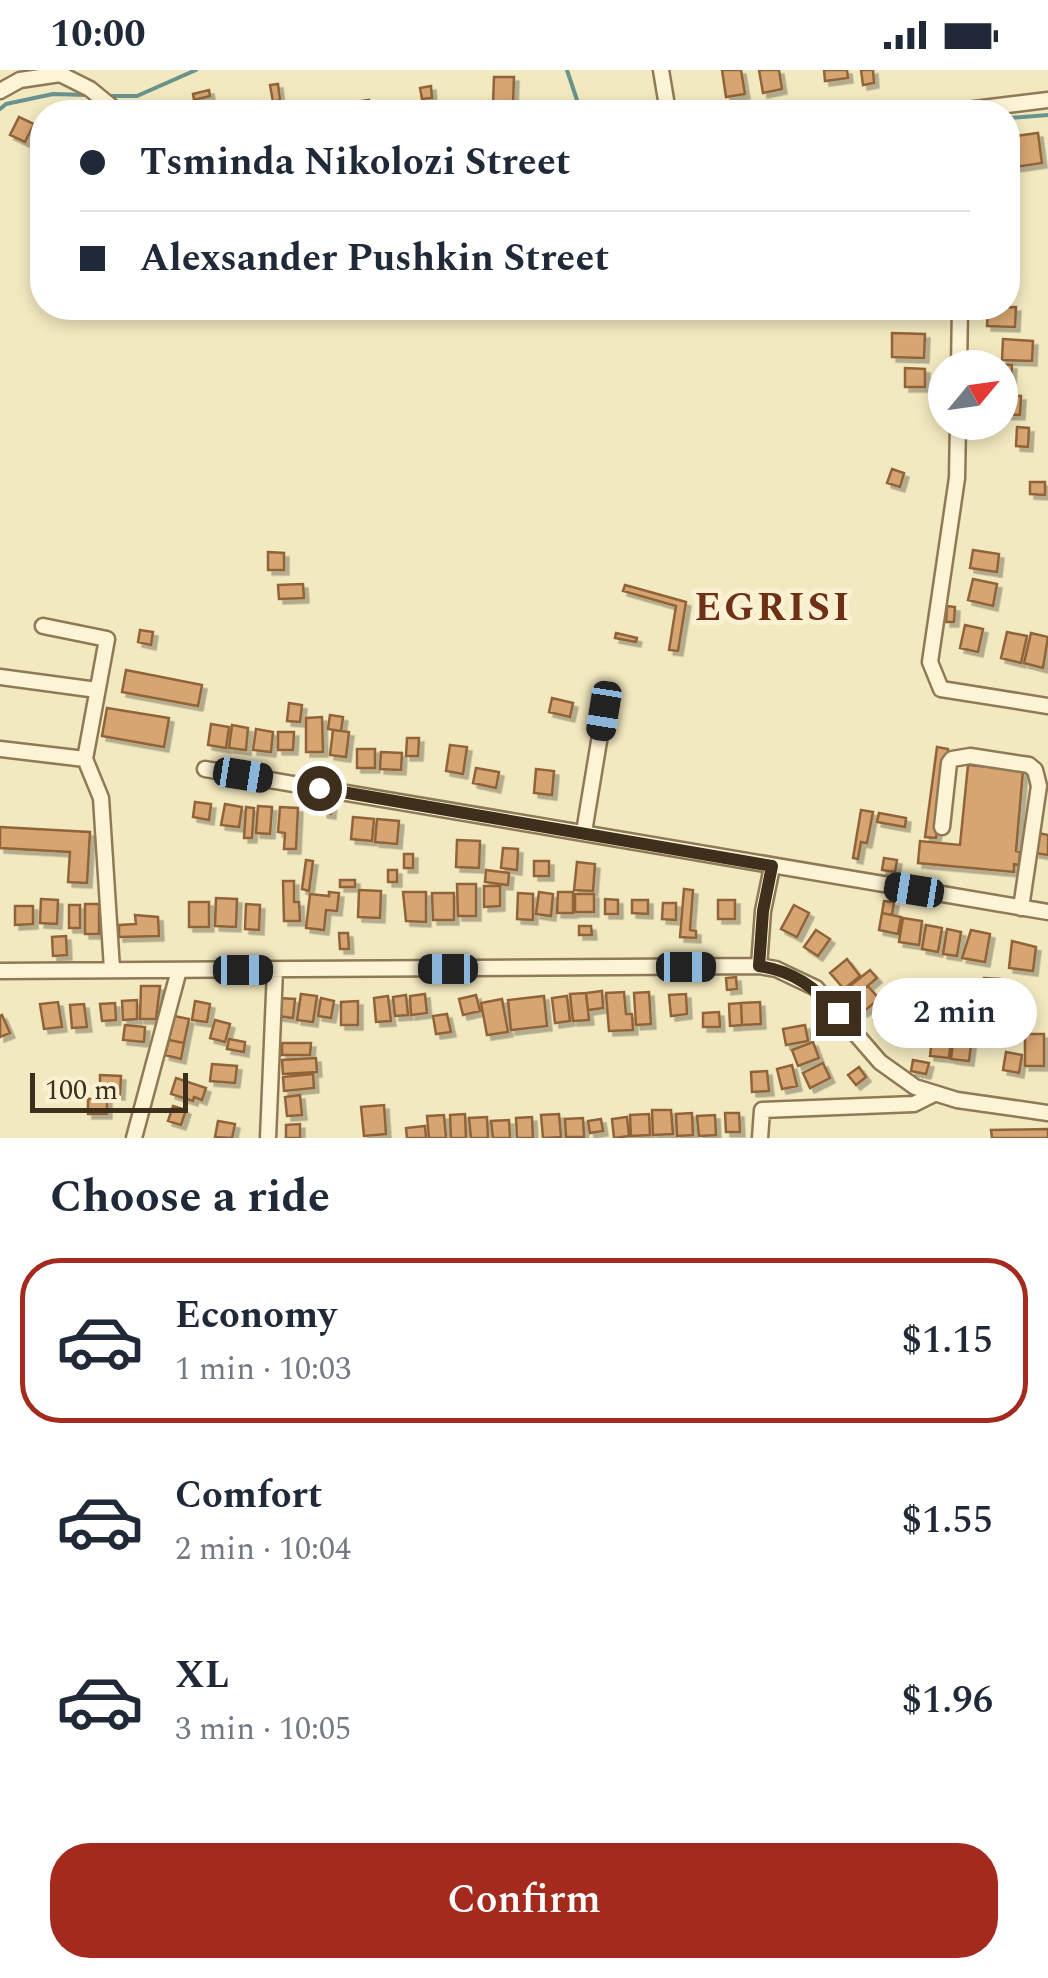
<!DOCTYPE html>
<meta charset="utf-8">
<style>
:root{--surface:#fff;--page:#f2f2f3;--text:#1f2937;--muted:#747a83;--line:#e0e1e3;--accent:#a52a1e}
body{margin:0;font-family:Spectral,serif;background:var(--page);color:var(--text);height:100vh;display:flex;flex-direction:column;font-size:38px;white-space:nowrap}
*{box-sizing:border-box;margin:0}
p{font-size:32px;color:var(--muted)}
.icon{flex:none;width:55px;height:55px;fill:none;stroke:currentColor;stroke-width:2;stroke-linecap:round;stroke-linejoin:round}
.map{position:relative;height:1068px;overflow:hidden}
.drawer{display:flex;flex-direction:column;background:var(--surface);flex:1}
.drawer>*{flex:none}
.banner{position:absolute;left:30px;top:30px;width:990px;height:220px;border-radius:40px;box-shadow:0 5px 15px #0003;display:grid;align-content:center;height:220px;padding:0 50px;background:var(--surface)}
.needle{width:65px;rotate:61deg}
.tools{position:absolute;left:928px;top:280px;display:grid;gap:20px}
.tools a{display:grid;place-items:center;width:90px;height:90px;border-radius:50%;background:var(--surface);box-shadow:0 5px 15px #0003;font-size:50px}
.scale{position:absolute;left:30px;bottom:25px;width:158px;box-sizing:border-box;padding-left:10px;border:5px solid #3d2f1c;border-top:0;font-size:28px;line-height:35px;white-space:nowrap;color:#3d2f1c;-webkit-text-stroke:8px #f9f1d1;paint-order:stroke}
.end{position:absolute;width:45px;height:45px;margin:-22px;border:12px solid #3d2f1c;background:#fff;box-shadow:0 0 0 5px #fff}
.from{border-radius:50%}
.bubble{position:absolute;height:70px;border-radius:35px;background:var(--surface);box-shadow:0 5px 15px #0003;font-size:32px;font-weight:600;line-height:70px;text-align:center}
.car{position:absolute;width:30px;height:60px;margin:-30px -15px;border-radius:12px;box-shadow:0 0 8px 2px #0007;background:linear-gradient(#222 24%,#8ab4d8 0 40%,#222 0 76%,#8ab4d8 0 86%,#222 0)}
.banner b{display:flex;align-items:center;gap:35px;height:95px;font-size:38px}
.banner b+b{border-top:2px solid var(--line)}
.banner i{width:25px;height:25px;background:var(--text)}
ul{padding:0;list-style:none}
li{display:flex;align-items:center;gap:30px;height:165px;margin:0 20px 15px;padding:0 30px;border:5px solid transparent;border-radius:40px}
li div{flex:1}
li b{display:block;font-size:38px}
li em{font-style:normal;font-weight:600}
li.on{border-color:var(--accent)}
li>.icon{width:90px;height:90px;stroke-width:1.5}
h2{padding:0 50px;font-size:45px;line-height:120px}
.cta{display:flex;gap:20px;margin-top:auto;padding:20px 50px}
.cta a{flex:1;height:115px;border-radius:40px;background:var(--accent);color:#fff;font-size:40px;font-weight:600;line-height:115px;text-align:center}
.status{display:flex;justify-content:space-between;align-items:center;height:70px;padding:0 50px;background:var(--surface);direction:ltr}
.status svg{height:28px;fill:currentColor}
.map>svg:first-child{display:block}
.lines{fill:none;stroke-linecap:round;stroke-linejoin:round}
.stream{stroke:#69948e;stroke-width:4}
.building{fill:#d6a572;stroke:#916439;stroke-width:2.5;filter:url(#shadow)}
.minor-casing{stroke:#8f7956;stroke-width:19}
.minor{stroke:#fdf4d5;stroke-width:14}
.route{stroke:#3d2f1c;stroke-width:12}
.labels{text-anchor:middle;stroke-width:10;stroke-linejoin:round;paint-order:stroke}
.district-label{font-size:40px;font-weight:bold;letter-spacing:2.5px;fill:#6e3116;stroke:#f9f1d1}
</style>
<div class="status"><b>10:00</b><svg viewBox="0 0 49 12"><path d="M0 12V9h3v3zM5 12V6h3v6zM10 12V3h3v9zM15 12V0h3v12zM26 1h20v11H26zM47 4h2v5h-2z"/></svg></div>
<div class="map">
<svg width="1048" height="1068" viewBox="0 0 1048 1068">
<defs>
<filter id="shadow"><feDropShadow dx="4.5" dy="4.5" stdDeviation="0" flood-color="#0004"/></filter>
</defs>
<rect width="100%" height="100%" fill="#f3e9c0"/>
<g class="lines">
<!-- stream -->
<path class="stream" d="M567,0L581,42
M107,26H137L196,0
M0,39L6,34L53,24L87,25
M1008,48L1048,45"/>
</g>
<!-- building -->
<path class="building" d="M722,0H741L745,24L726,27Z
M759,0H779L782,19L763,23Z
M824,0H847L848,8L825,11Z
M861,0H873L874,13L863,15Z
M494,7H514L513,34L493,33Z
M278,14L280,30L273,32L270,15Z
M431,16L432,28L422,29L420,18Z
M209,20L210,26L194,30L193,24Z
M369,30L371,42H356L354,32Z
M19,47L34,54L25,72L10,65Z
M1038,63L1042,93L1008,98V67Z
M1008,133H1012V157H1008Z
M1016,237L1015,257L987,256L988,238Z
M892,263L925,264L924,288L892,287Z
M1003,269L1033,271L1032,291L1002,290Z
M985,294L1012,295L1011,312L1000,311V298H984Z
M905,298L925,299V317H905Z
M1000,325L1021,326L1020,345L1000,344Z
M1017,357L1029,358L1028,377L1016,376Z
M892,399L904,403L900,417L887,413Z
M1030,412H1045V425L1030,424Z
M973,480L999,484L997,502L970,498Z
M268,482L284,483V500H268Z
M973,509L997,514L993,536L968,530Z
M303,514L304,528L279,529L278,515Z
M625,515L686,532L678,581L669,580L676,536L623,521Z
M947,536L955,537L954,552H946Z
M965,555L983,559L978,582L960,578Z
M140,560L153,562L151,575L138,572Z
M1007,562L1027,566L1021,593L1001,588Z
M616,563L637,568L636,572L615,568Z
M1031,563L1048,567L1043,598L1024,593Z
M126,600L202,615L198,636L122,622Z
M552,628L573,633L570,647L549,642Z
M289,633L302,635L300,652L287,651Z
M107,638L169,648L164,677L102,666Z
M330,645L343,647L341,661L328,659Z
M322,647L323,682H306V648Z
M211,654L229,657L226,678L208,675Z
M232,655L248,658L246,680L229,678Z
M256,659L273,662L271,682L253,680Z
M333,660L349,662L346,687L330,685Z
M278,662H294L293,680H278Z
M407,668H419L418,686H406Z
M450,675L467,677L463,704L446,701Z
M937,677L948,679L936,768L925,767Z
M357,679H375V698H357Z
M381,682L402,683L401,700L380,699Z
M968,695L1023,700L1016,781L1020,782L1019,795L1014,794V802L918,793L920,771L960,775Z
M476,698L499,702L496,718L473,713Z
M536,699L554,701L552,725L534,723Z
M324,729L332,730L331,744L323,743Z
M195,732L211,734L209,750L193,747Z
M225,734L242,737L239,757L221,755Z
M258,736L272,737L270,764L256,763Z
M246,737L254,738L252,768H244Z
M280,737L298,738L296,779H284L285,763L278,762Z
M861,740L873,742L867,773L861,772L858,789L853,788Z
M879,743L906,748L905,757L877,752Z
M353,747L374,749L372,771L351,769Z
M377,749L399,751L397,774L375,772Z
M0,757L90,762L87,813L68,812L70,782L0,778Z
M1038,763L1048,765V785L1035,783Z
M457,770L480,771L479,798L456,797Z
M503,778L518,779L517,800L501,798Z
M404,784H413V798H404Z
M884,788L897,790L895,802L882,800Z
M306,790L313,791L309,821L302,819Z
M534,791H549V806H534Z
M577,792L595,794L593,821L574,820Z
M388,800H397V812H388Z
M486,800L509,803L508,815L485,812Z
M340,810H355V817H340Z
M283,811H294V832H299L300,851H284Z
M457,814H476V846H458Z
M484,816H500V836L484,837Z
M684,819L693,820L690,860L696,861V868L680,867Z
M359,820L381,821L380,848L358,847Z
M329,822L339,823L337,841L326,840L324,860L306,858L310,824L329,826Z
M403,822H426V852L406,851Z
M539,822L553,824L551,846L536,844Z
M558,822H573V843H557Z
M432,823H454V850H433Z
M518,823L533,824V850L517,849Z
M575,824H594V842H575Z
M216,828L237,829L236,857L215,856Z
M41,829L58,830L57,854L40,853Z
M605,829L618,830V844H605Z
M632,830H648V844L632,843Z
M718,830H735V849H718Z
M884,831L894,832L892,845L882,843Z
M189,832H209V857H189Z
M663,833H676V850L662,849Z
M85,834H99V864H85Z
M246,834L260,835L259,860L245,859Z
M69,835H80V858H69Z
M794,835L809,843L797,867L781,859Z
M15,836H33V854L15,855Z
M882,843L901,847L898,864L879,860Z
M135,845L158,847L159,866L119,867V855L136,854Z
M903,848L922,851L919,875L899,872Z
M926,855L942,858L938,882L922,879Z
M579,856H591L592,865H579Z
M947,859L961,862L957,886L943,884Z
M816,860L830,869L818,886L804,877Z
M971,860L990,864L985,892L962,888Z
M339,863H348L349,879H340Z
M66,866L67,885L53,886L52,867Z
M1012,871L1036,877L1033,901L1009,898Z
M847,889L860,906L844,919L830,903Z
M870,900L877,908L852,929L845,920Z
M736,907L737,919L727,920L726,908Z
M984,908L1000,909V916L983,914Z
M141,916H160L156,949H140Z
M868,916L879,929L863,942L852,929Z
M602,921L603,938L588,940L586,923Z
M624,922L626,944H632L633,960L609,961L606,923Z
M649,922L651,954L636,955L634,923Z
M586,923L589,950L573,951L570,924Z
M301,924L317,926L313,952L297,950Z
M425,924L427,943L411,945L410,926Z
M686,924L687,944L671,946L669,925Z
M406,925L408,945L395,946L393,927Z
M476,925L480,941L463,945L459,929Z
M388,926L391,951L376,952L374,928Z
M544,926L547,956L511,960L508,930Z
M567,926L570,951L555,953L552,928Z
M279,928L295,929L293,948L277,946Z
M321,928L334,931L331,948L318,946Z
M502,929L508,962L487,965L481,933Z
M137,930V949L123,950L122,931Z
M195,931L210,934L207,952L192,950Z
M358,931V955H341V932Z
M58,932L62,957L44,959L40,934Z
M760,932L761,954L742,955L741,933Z
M115,933L116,950L102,951L100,934Z
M741,933L742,955L730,956L729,934Z
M84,934L87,957L72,958L70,935Z
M879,934L900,941L895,957L874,950Z
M719,942L720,957H703V943Z
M958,943L973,944L971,964L956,963Z
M447,944L451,962L436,964L433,946Z
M2,945L10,963L0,967V946Z
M174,946L189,949L184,973L169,970Z
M913,946L930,949L925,971L908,967Z
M215,950L230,954L225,972L210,968Z
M125,955L145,957L144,972L123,970Z
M805,955L808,971L786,975L783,959Z
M933,959L952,961L949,988L930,986Z
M1025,964H1044V996H1025Z
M954,965L972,967L969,991L951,989Z
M229,969L245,972L244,982L227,979Z
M169,970L184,973L181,989L165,985Z
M813,972L819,988L798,996L792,980Z
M282,973H311L310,985H282Z
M1006,982L1022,985L1019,1003L1003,1000Z
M316,988L317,1002L283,1004L282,990Z
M913,990L929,993L926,1004L911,1001Z
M823,993L830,1008L810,1018L803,1003Z
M212,994L237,996L235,1013L210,1011Z
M792,995L797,1016L782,1019L777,999Z
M859,997L866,1007L856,1015L848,1005Z
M767,1001L769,1021L752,1022L751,1002Z
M313,1004L314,1018L284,1021L283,1007Z
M100,1005L121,1006L120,1025L100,1024Z
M176,1008L206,1018L202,1030L194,1027L193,1031L171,1024Z
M300,1025L302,1045L287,1046L285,1027Z
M107,1028V1044H88V1029Z
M384,1035L386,1064L364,1066L361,1037Z
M173,1036L186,1040L181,1055L168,1051Z
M652,1040H671L673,1064L653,1065Z
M692,1043L693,1065L677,1066L676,1044Z
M725,1043H739L740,1062H726Z
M465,1044L466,1068H451L450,1045Z
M559,1044L561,1067L543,1068L541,1045Z
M649,1044L650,1065L631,1066L630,1045Z
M444,1045L446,1068H429L427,1046Z
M715,1045L716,1065L699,1066L697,1046Z
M487,1047L488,1068H471L469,1048Z
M532,1047L533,1068H517L516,1048Z
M627,1047L629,1066L614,1068L612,1049Z
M583,1048L584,1067H566L565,1049Z
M601,1049L603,1061L590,1063L588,1051Z
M509,1050L510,1068H493L491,1051Z
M218,1051L235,1054L232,1068L215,1067Z
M300,1054V1068H286V1055Z
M425,1056L426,1068H407L406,1058Z
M1048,1059V1068H992L991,1060Z"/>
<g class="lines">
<defs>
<path id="minor" d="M661,0L668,42
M60,4L90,19L118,42
M0,21L20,10L60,4L62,0
M950,42L1048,30
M959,298L960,238
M958,352L957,408L930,592L941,619L1048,636
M43,556L107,569L85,689L101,728L112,899
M0,607L97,620
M0,679L85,689
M205,699L1048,842
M942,757L949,693L952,689L970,686L1029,695L1035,700L1039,716L1021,838
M584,762L604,641
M759,896L763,841L772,797
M0,901L759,896L776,899L816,918L880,992L915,1017L957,1030L1048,1043
M134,1068L179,900
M268,1068L275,900
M760,1068L762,1040L914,1034L934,1024"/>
</defs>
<!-- minor casing -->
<use href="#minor" class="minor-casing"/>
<!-- minor -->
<use href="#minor" class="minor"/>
</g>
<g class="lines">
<!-- route -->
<path class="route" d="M319,718L772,796L763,841L759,896C793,901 815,917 838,943"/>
</g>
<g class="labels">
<!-- district labels -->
<g class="district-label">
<text x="773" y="550">EGRISI</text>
</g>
</g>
</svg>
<div class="tools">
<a><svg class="needle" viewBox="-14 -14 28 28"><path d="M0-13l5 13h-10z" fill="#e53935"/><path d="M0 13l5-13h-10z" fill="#747a83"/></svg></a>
</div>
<div class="scale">100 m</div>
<i class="end from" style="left:319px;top:718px"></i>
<i class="end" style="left:838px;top:943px"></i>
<div class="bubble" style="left:872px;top:908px;width:165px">2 min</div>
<i class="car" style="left:604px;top:641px;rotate:189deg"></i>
<i class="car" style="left:243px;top:705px;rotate:99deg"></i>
<i class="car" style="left:914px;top:820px;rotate:279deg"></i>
<i class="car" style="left:686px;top:897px;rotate:90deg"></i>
<i class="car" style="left:448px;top:899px;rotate:270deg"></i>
<i class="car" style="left:243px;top:900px;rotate:90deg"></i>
<div class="banner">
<b><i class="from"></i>Tsminda Nikolozi Street</b>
<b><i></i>Alexsander Pushkin Street</b>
</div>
</div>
<section class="drawer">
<h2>Choose a ride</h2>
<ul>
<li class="on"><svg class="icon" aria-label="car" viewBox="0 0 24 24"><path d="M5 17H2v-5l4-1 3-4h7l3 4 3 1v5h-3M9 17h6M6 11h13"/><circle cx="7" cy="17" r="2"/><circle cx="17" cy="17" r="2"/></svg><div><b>Economy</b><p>1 min · 10:03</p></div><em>$1.15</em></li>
<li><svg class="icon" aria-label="car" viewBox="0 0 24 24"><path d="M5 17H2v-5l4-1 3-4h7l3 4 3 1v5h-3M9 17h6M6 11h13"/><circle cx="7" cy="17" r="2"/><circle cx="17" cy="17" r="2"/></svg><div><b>Comfort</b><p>2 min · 10:04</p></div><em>$1.55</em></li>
<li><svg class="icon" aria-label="car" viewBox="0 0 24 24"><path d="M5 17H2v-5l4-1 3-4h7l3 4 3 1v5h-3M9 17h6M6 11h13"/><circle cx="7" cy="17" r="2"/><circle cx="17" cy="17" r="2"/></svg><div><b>XL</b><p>3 min · 10:05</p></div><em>$1.96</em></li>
</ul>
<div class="cta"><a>Confirm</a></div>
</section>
